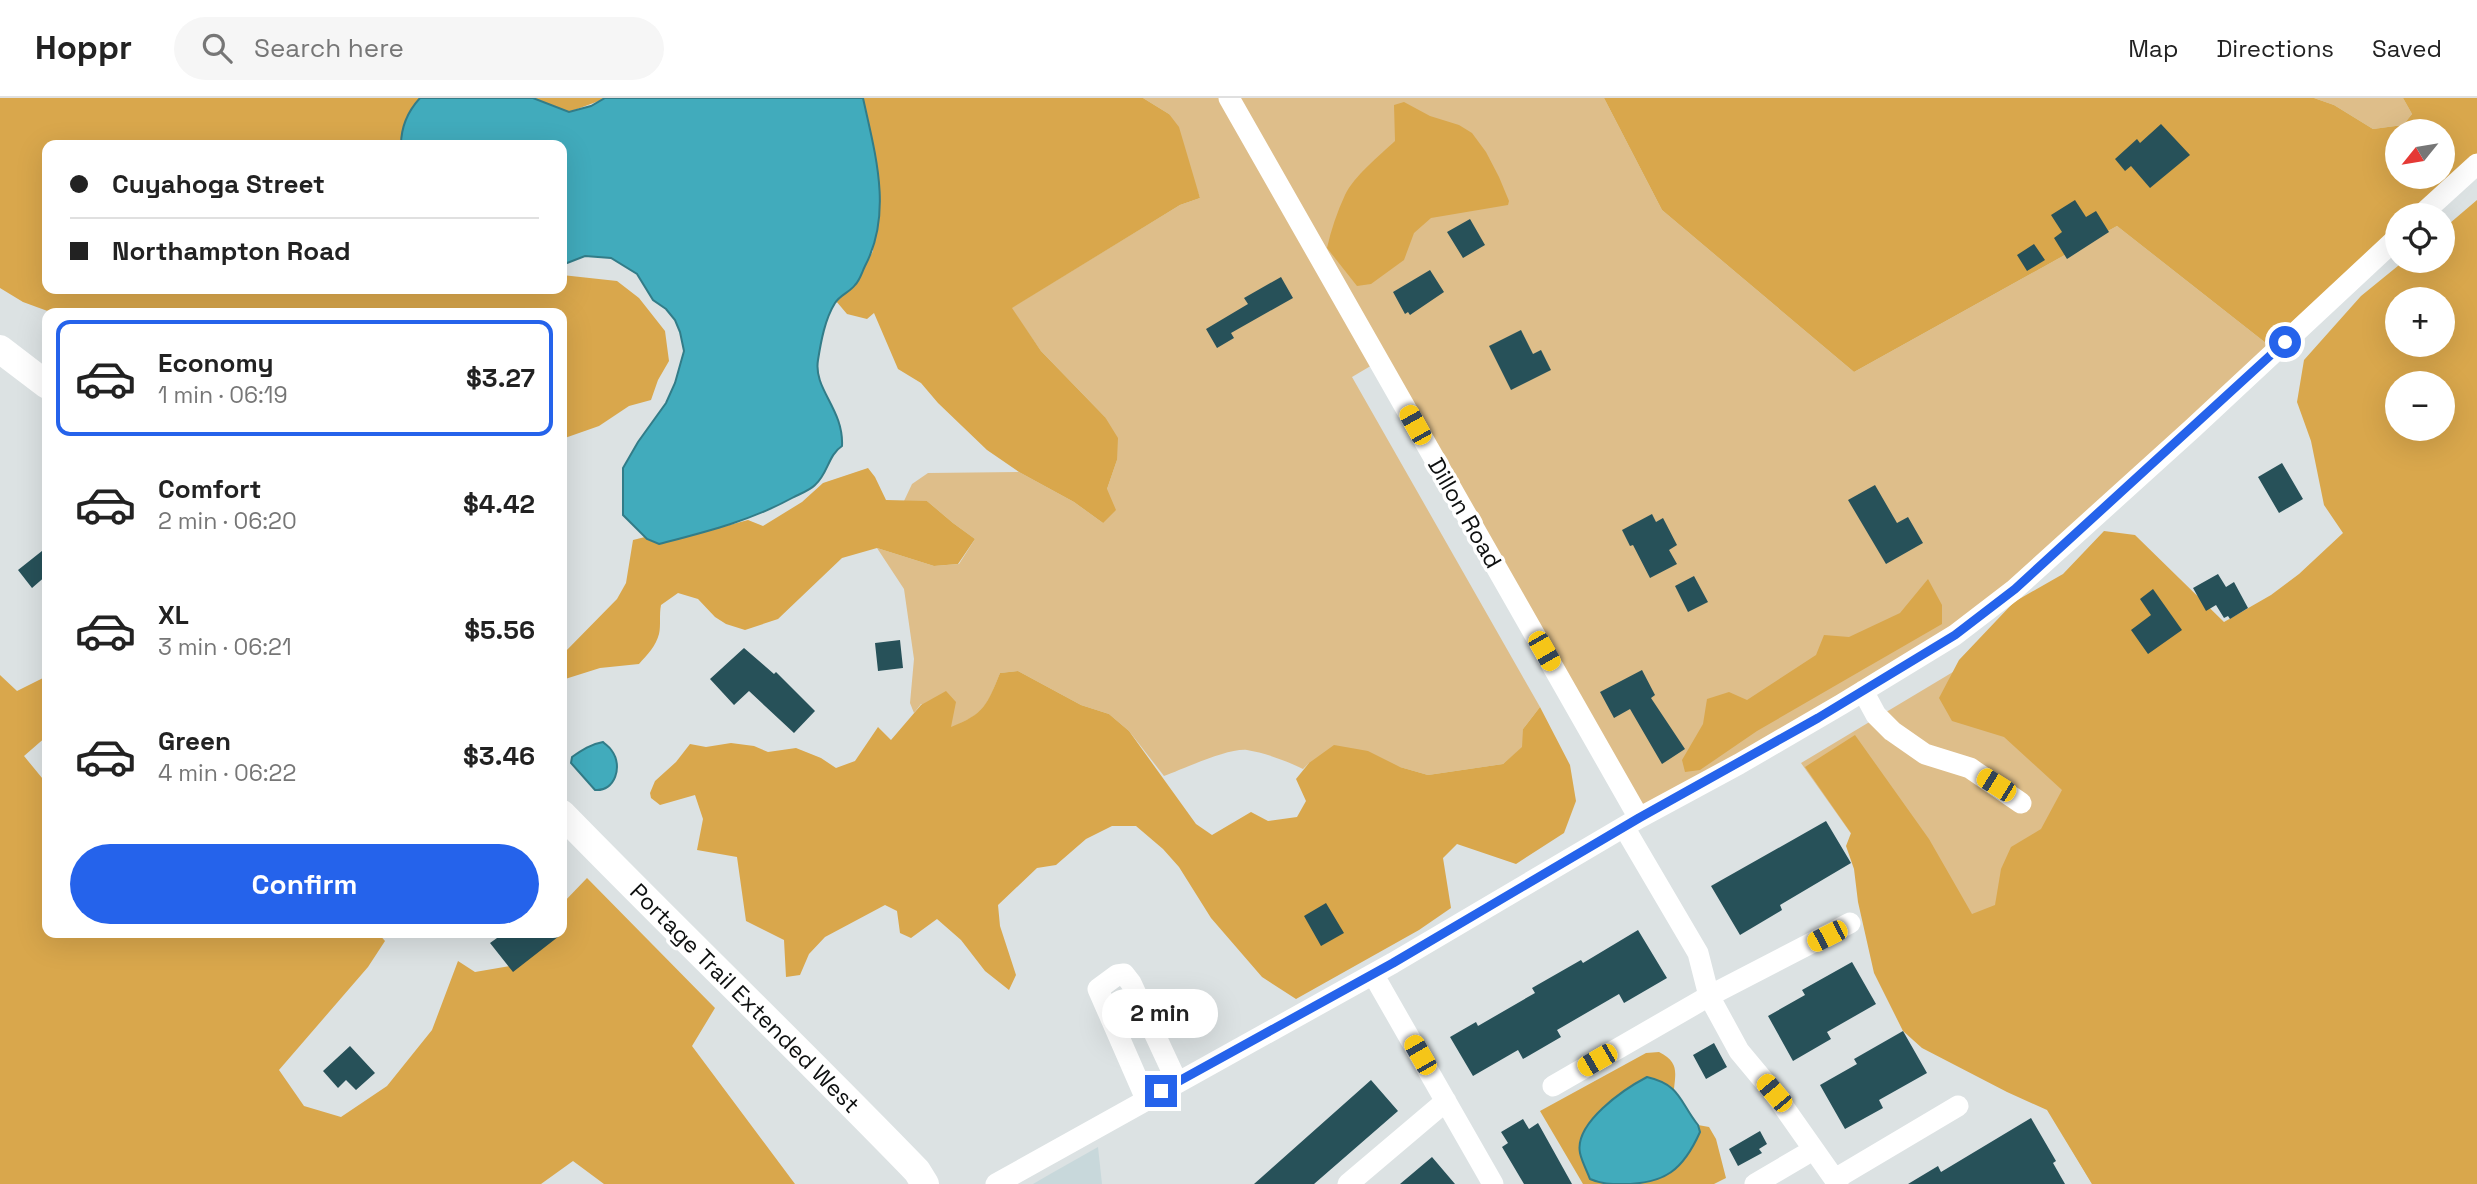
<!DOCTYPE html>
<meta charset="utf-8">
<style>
:root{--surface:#fff;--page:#f6f6f6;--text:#222;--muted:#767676;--line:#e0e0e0;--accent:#2563eb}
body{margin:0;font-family:"Space Grotesk",sans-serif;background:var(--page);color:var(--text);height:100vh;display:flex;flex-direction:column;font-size:26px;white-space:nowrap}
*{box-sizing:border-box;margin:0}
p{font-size:23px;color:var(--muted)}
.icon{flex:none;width:38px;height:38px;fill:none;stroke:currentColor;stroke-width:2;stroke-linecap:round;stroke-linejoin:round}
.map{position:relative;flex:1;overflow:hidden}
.panel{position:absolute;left:42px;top:210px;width:525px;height:630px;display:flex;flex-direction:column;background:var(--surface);border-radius:14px;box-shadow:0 7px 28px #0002}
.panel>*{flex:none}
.banner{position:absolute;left:42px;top:42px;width:525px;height:154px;border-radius:14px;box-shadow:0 7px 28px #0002;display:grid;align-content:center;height:154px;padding:0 28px;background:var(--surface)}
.needle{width:46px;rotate:240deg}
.fabs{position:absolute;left:2385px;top:21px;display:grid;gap:14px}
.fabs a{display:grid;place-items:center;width:70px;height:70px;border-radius:50%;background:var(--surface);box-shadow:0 7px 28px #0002;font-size:35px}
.end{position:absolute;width:32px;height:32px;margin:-16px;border:9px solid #2563eb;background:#fff;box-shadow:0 0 0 4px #fff}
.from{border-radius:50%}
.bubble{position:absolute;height:49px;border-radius:24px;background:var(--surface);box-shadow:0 7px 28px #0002;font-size:23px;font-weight:700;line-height:49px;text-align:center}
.car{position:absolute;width:21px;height:42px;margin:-21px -10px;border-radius:9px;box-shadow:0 0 5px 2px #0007;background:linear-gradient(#f5c518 24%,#345 0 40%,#f5c518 0 76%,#345 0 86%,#f5c518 0)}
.banner b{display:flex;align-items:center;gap:24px;height:66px;font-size:26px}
.banner b+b{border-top:2px solid var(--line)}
.banner i{width:18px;height:18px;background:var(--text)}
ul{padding:12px 0 0;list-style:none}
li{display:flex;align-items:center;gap:21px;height:116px;margin:0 14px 10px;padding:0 14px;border:4px solid transparent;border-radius:14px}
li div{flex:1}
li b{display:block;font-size:26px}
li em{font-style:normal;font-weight:700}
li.current{border-color:var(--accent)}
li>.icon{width:63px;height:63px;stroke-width:1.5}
.cta{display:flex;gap:14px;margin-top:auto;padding:14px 28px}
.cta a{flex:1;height:80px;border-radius:42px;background:var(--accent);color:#fff;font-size:28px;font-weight:700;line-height:80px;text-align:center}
header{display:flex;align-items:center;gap:42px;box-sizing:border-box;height:98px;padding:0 35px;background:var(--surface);border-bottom:2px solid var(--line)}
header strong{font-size:33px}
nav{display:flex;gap:38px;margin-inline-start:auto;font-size:24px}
.search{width:490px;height:63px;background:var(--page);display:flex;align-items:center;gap:18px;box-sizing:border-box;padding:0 24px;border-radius:38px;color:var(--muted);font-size:26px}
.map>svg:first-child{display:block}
.built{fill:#c8d8db}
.green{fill:#debe8a}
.forest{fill:#d9a74c;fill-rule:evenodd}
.water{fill:#41abbc;stroke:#327c88;stroke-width:2}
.building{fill:#275159}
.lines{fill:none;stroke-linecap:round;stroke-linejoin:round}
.minor{stroke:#fff;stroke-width:21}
.major{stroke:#fff;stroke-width:28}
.route{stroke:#2563eb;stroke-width:9}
.labels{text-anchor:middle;stroke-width:7;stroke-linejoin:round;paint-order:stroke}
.street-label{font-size:23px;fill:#0e1010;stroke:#fff}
</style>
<header>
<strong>Hoppr</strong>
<div class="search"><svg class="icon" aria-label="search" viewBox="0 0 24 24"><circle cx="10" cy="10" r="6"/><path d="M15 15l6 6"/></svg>Search here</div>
<nav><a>Map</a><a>Directions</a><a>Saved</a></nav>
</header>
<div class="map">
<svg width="2477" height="1086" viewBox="0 0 2477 1086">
<rect width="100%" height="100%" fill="#dce2e3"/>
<!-- built -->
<path class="built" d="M1098,1049L1102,1086H1033L1052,1075Z"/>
<!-- green -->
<path class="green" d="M1143,0H1604L1662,112L1854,274L2117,128L2276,253L2015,491L1639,720L1379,263L1352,279L1540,609L1523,631V649L1503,666L1428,677L1400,669L1309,665L1303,671C1287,663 1265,655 1247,652C1228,650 1183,671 1164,678L1129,633L1109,616L1081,607L1018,573L1000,575C987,608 984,616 950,630L921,606L914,615L910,605L914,561L904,491L877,450L934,468L959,466L975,441L953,425L927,403H904L912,386L928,375L1019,374L1074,404L1103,425L1107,391L1117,362L1105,319L1041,253L1011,210L1180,107L1200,100L1169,16Z
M2314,0H2403L2412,16L2403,27L2373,31L2334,7Z
M1983,556L2317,1086H2092L2053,1020L1997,936L1915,826L1801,665Z"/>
<!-- forest -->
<path class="forest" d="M0,0H420L401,36V47H47V191H562V177L617,183L639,200L665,233L669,263L658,282L651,302L629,308L599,328L562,341V215H53L23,204L0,190Z
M532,0H607L569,14Z
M863,0H1143L1169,16L1179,29L1200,100L1180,107L1012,210L1041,253L1105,319L1118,340L1117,362L1107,391L1116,412L1103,425L1074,404L1019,374L987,352L938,305L921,285L898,271L874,215L867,221L847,216L836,203L855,187L873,153L872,43Z
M1604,0H2314L2334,7L2373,31L2403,27L2412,16L2403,0H2477V66L2421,117H2398L2397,139L2276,253L2117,128L1854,274L1662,112ZM2398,33H2443V79H2398Z
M1404,4L1430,18L1459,27L1472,35L1486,54L1499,79L1509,103L1508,107L1431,120L1414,135L1404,162L1371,186L1357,188L1327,150C1331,132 1337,114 1345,97C1354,78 1380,57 1395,43L1394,7Z
M2477,102V1086H2092L2047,1012L2007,994L1922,950L1903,933L1874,875L1858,804L1854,771L1846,748L1851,735L1805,669L1855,637L1929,741L1972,816L1995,807L2001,771L2011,749L2041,731L2062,692L2004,639L1952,623L1939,600L1959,562L2014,504L2063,476L2104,433L2135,437L2224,524L2271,497L2299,476L2343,435L2324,407L2311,343L2297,304L2304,262L2361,198L2404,163H2443V131ZM2398,201H2443V247H2398ZM2398,285H2443V331H2398Z
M868,370L875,379L886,402L927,403L953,425L975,441L958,466L934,468L877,450L842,460L778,521L745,532L726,526L715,519L698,501L678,495L661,507C659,517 661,527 659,536C656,548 647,557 639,566L600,570L562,582V557L617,501L626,485L633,442L645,439L659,446L748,422L763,428L802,404L823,385Z
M1928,481L1942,507V526L1757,633L1700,672L1685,674L1682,662L1703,626L1707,601L1729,594L1747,602L1816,557L1824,537L1849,539L1900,515Z
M1018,573L1081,607L1109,616L1129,633L1196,726L1212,737L1251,714L1268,723L1297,719L1306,703L1296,681L1309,665L1334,647L1368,653L1400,669L1428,677L1503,666L1522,649L1523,631L1540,609L1570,667L1576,703L1564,735L1516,766L1457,746L1443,760L1451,810L1419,832L1296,901L1262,879L1211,820L1179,769L1163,751L1136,728H1112L1086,741L1056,767L1037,770L998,807L1000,828L1016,877L1009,892L985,873L961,842L937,821L911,840L900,835L897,813L885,807L825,839L809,856L800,877L786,879L784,842L746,823L737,759L697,752L703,721L695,697L660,707L651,700L650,695L655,683L676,664L690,646L706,649L731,645L754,648L768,654L796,650L821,660L836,670L855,663L878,629L891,642L921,607L946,593L956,604L951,629C984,616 987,607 1000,575Z
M0,577L17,593L47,578V638L24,658L47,686V835H378L385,843L368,869L279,972L304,1008L341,1019L387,988L432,932L458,863L475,874L510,868L542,847L544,835H562V806L587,780L715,910L692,948L795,1086H604L573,1063L541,1086H0Z
M1659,954C1678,964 1676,972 1674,991L1698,1027L1709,1029L1716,1041L1726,1080L1714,1086H1583L1540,1013L1646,955Z"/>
<!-- water -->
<path class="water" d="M420,0H533L569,14L591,8L605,0H863C875,55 893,115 865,168C862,174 860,182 855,187C850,194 840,197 835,205C825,221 821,243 818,262C813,291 844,311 842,348C828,357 828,376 815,387C809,393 799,396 792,400C750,423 705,434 659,446L647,441L623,417V370L638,344L666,305L675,285L684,253L680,234L675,222L666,211L653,202L637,176L611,160L585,158L562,167V47H401C401,30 408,13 420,0Z
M603,644C606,647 610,649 612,653C623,668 615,694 595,692L571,665L572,659C582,652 591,646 603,644Z
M1647,979C1681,987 1679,1003 1698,1027L1700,1034C1683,1072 1665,1086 1623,1086C1611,1086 1601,1086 1590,1081C1587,1073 1582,1064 1580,1055C1574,1025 1624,991 1647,979Z"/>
<!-- building -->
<path class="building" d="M2161,26L2190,57L2150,90L2131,68L2125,73L2115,61L2137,41L2140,45Z
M2075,102L2086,119L2096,113L2109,134L2067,161L2054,140L2062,134L2051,117Z
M1470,121L1485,147L1463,160L1447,134Z
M2034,146L2045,162L2027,173L2017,157Z
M1430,172L1444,194L1410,217L1408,214L1405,216L1393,194Z
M1281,179L1293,200L1231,235L1234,240L1217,250L1206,231L1248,206L1244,200Z
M1521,232L1533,256L1541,252L1551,272L1511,292L1489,248Z
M2282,365L2303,401L2279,415L2258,379Z
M1875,387L1897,425L1908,419L1923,445L1886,466L1848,402Z
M1652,416L1656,424L1663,420L1677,447L1669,452L1677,466L1650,480L1633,447L1630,448L1622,432Z
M47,449V477L32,490L18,472Z
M2218,476L2226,489L2234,484L2248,510L2230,521L2228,518L2224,520L2216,507L2206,513L2193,490Z
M1694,478L1708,504L1688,514L1675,488Z
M2153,491L2182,532L2148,556L2131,532L2151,517L2140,501Z
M900,542L903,570L878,573L875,545Z
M744,550L774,576L776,574L815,613L794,635L749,593L734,607L710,581Z
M1642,572L1655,597L1651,600L1685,651L1662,666L1630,611L1614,620L1600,594Z
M1826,723L1851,765L1780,807L1782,812L1740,837L1711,788Z
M1326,805L1344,835L1321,848L1304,818Z
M1638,832L1667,880L1624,905L1619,896L1557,932L1561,939L1523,961L1518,952L1473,978L1450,939L1476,924L1478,928L1535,895L1532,890L1581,862L1583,865Z
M504,835H563L513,874L490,845Z
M1852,864L1876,906L1827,934L1831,941L1793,963L1768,918L1805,897L1802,892Z
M1903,933L1927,975L1879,1002L1883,1010L1845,1031L1820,987L1857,966L1854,961Z
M1714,945L1727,969L1706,981L1693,957Z
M350,948L375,975L356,992L346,982L338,990L323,973Z
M1371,982L1398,1013L1314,1086H1254Z
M2031,1020L2056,1063L2053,1065L2065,1086H1908L1938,1068L1941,1074Z
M1523,1021L1529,1031L1538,1025L1572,1086H1524L1502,1049L1508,1045L1501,1034Z
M1760,1033L1767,1046L1759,1051L1762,1055L1738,1068L1729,1051Z
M1432,1059L1455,1086H1400Z"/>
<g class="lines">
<!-- minor -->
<path class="minor" d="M1229,0L1639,720
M2421,117L2477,66
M1863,593L1876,617L1892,633L1925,656L1970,670L2021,705
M1624,729L1698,855L1709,898L1739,953L1774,995L1838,1086
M1373,876L1493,1086
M1553,988L1709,898L1850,825
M1146,1001L1098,891L1117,877L1124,876L1131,885L1177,984
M1835,1081L1958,1008
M996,1086L1393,865L1639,720L1739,666L1842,606L1955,537L2015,491L2193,330L2398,139
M1348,1086L1446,1003
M1755,1086L1813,1052"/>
<!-- major -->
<path class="major" d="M0,251L47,287
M562,716C679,836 800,952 917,1073L925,1086"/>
</g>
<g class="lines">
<!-- route -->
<path class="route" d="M1161,993L1393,865L1639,720L1818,620L1955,537L2015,491L2285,244"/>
</g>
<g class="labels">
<!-- street labels -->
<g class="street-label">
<text transform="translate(1465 415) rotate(60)" y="8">Dillon Road</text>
<text transform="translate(745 900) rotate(45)" y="8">Portage Trail Extended West</text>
</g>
</g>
</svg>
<div class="fabs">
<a><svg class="needle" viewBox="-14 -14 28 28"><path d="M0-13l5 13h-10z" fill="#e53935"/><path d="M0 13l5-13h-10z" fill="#767676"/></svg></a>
<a><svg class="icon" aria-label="locate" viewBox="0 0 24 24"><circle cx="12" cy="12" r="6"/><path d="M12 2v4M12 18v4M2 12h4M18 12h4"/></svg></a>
<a>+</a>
<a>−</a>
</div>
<i class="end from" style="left:2285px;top:244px"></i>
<i class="end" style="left:1161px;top:993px"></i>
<div class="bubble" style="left:1102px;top:891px;width:116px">2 min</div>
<i class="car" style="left:1415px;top:327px;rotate:331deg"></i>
<i class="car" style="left:1544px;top:553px;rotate:150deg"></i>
<i class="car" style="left:1996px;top:687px;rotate:302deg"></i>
<i class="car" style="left:1827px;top:838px;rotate:243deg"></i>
<i class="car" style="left:1420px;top:957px;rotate:330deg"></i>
<i class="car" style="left:1597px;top:962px;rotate:240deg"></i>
<i class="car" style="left:1774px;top:995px;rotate:320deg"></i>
<div class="banner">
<b><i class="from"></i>Cuyahoga Street</b>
<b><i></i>Northampton Road</b>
</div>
<section class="panel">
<ul>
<li class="current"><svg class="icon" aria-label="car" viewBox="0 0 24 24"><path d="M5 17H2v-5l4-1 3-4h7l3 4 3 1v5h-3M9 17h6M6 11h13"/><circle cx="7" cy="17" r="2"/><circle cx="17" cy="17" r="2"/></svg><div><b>Economy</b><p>1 min · 06:19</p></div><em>$3.27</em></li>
<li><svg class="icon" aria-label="car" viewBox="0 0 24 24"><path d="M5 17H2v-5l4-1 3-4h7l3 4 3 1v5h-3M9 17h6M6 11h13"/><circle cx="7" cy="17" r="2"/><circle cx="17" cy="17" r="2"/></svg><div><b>Comfort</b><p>2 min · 06:20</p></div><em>$4.42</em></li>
<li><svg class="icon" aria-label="car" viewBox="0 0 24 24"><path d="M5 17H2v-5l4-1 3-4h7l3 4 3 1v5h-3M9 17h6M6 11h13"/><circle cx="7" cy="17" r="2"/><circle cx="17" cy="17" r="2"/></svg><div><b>XL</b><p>3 min · 06:21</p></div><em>$5.56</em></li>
<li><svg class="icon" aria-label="car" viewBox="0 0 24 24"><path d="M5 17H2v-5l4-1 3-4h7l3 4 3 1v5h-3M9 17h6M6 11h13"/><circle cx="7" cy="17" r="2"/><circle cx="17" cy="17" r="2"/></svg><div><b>Green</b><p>4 min · 06:22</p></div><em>$3.46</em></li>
</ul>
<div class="cta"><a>Confirm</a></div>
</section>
</div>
